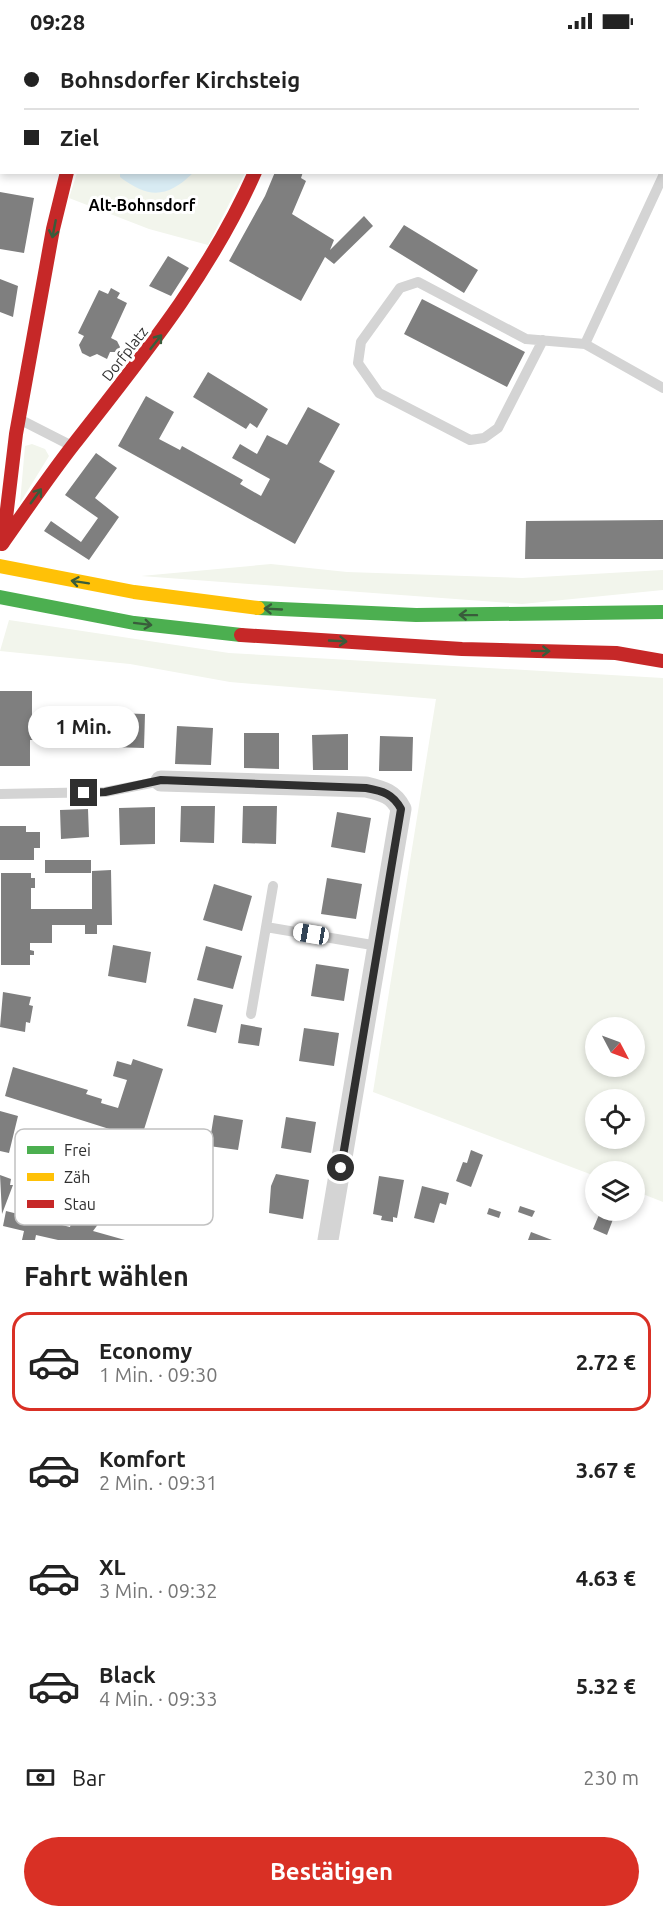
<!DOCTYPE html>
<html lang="de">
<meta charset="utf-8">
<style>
:root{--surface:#fff;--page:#f6f6f6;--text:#222;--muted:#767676;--line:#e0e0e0;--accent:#d93025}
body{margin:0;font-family:Ubuntu,sans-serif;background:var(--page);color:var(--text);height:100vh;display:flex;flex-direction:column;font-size:22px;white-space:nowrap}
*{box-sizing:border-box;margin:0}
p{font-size:20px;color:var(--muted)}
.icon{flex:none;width:33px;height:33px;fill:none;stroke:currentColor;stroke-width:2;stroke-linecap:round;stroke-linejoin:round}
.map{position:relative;height:1198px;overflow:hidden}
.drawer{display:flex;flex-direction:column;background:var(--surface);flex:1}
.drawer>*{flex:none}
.guide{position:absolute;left:0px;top:0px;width:663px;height:132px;box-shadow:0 3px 9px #0003;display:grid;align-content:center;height:132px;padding:0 24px;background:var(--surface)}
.needle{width:39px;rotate:131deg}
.tools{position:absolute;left:585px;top:975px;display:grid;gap:12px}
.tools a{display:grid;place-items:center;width:60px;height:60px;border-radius:50%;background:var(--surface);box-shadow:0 3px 9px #0003;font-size:30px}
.end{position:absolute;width:27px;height:27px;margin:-14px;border:8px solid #2f2f2f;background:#fff;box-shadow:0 0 0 3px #fff}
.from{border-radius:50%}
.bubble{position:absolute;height:42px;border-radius:21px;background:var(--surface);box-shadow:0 3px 9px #0003;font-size:20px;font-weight:600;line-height:42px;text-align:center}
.car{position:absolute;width:18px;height:36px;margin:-18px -9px;border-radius:8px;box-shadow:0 0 4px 2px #0007;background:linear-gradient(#fff 24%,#345 0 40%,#fff 0 76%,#345 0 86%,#fff 0)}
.guide b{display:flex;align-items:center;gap:21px;height:57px;font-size:22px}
.guide b+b{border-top:2px solid var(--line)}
.guide i{width:15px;height:15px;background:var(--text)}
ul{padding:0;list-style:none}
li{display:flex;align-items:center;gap:18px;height:99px;margin:0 12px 9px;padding:0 12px;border:3px solid transparent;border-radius:18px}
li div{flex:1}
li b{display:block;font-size:22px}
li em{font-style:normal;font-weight:600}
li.selected{border-color:var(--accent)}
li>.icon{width:54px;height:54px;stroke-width:1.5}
h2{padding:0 24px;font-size:27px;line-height:72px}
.pay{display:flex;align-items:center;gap:15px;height:66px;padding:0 24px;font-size:22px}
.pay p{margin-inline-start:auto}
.button{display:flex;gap:12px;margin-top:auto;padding:12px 24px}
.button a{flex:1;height:69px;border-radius:36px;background:var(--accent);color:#fff;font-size:24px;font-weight:600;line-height:69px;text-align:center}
.status{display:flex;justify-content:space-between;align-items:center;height:42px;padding:0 30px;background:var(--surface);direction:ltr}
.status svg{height:16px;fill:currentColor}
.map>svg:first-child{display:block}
.green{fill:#f2f5ec;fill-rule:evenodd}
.water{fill:#d8ebf3}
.building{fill:#7f7f7f}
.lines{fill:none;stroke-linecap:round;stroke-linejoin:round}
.lane{stroke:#d4d4d4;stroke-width:10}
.street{stroke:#d4d4d4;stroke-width:21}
.fast{stroke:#4caf50;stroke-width:14}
.slow{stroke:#ffc107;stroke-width:14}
.jam{stroke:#c62828;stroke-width:14}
.oneway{stroke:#395c3b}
.route{stroke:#2f2f2f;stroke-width:8}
.labels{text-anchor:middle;stroke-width:6;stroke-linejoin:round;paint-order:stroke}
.street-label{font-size:15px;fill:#2f2f2f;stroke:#fff}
.neighbourhood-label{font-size:16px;font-weight:bold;fill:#000;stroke:#fff}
.key{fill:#fff;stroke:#c1c1c1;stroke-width:1.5}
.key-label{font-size:16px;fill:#2f2f2f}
</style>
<div class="status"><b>09:28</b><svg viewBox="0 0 49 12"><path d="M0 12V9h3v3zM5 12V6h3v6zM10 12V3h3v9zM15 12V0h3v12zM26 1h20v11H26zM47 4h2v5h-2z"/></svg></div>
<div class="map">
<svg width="663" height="1198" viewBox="0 0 663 1198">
<rect width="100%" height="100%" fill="#fff"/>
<!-- green -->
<path class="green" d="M146,0H294L144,2Z
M77,131H245L208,203L149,187L69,156Z
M32,402L45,407L49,414L20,461L25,404Z
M271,522L347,530L522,536L663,528V548L522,562L141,534Z
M9,578L229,611L663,636V1160L635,1149L634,1130H596L595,1134L373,1050L436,657L230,640L130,622L0,609ZM596,986H634V1024H596ZM596,1058H634V1096H596Z"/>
<!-- water -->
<path class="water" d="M120,131V130L193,131C167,156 149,157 120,135Z"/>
<!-- building -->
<path class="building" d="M275,130H303L301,136L306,139L292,172L334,198L330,208L364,174L373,184L334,222L325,215L301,259L229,219L265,154Z
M0,150L34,156L24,211L0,207Z
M404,183L478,228L464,251L389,205Z
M168,214L189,226L171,254L149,244Z
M0,237L18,244L13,275L0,270Z
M111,246L120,251L117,256L127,261L111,296L117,299L120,305L117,310H110L107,317L97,312L90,315L82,311L79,303L84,294L78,291L99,248L108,252Z
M422,257L525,310L507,345L404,292Z
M208,330L268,367L257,386L250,381L246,387L193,355Z
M146,354L174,370L159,397L180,408L182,404L243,438L240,442L261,454L270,437L232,416L240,402L257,412L267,393L287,403L308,365L340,382L319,420L335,429L295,502L118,404Z
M96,411L117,426L95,456L119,475L89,518L44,489L51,479L81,500L98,476L65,453Z
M663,478V517H525L526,479Z
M0,649H32V686H54L53,664H98V705L74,706V698H30V724H0Z
M112,671L145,672L144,706L110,705Z
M177,684L213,686L211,723L175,722Z
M244,691H279V727L244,726Z
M348,692V728H313L312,693Z
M380,694L413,695L412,729H379Z
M181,764H215L214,801L180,800Z
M243,764H277L276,802L242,801Z
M155,765V802L120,803L119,766Z
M88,767L89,795L61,797L60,768Z
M337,770L371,776L365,811L331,805Z
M0,784H26V790H40V806H34V818H0Z
M45,818H91V831H45Z
M111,828L112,883H97V892H85V883H52V901H30V908L34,909V913H30V923H1V831H31V836H35V846H31V867H92V829Z
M327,836L362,842L356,877L321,872Z
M214,842L252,854L242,889L203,878Z
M113,903L151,910L146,941L108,934Z
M206,904L242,914L233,947L197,938Z
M316,922L349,927L344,959L311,954Z
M3,950L31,955L29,963L33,964L30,981L26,980L25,990L0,985Z
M194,956L223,963L216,991L187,984Z
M241,982L262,986L259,1004L238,1001Z
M304,986L339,991L334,1024L299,1019Z
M133,1017L163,1027L141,1097L5,1054L13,1025L88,1048L86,1052L102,1057L101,1061L118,1066L127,1038L113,1034L117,1019L131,1023Z
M0,1069L18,1074L9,1111L0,1109Z
M214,1073L243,1078L238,1108L209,1104Z
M286,1075L316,1080L311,1111L281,1106Z
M471,1108L483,1113L471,1145L456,1139L463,1120L467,1121Z
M276,1132L309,1138L303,1177L269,1171L271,1144Z
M0,1133L11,1137L10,1143H13L2,1172Z
M379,1134L404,1138L397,1176L393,1175V1180L381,1178L382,1174L373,1172Z
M422,1144L449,1151L446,1163L440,1161L434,1181L414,1176Z
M520,1164L535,1169L532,1175L518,1170Z
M489,1166L501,1170L499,1176L487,1172Z
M601,1168L615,1172L607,1193L593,1187Z
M6,1169L70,1185L73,1174L99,1181L93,1189L125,1198H58L36,1193L35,1198H22L24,1189L3,1184Z
M531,1190L552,1198H528Z"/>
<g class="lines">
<!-- lane -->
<path class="lane" d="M663,134L585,302L663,346
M543,298L498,386L484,396L470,398L379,351L358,321L361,300L400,246L418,240L526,297L585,302
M19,377L72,404
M0,752L105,750L161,739
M266,885L273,844
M251,972L266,885L378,904"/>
<!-- street -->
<path class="street" d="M161,739L366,745C383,749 394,752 401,767L328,1198"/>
<!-- fast -->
<path class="fast" d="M0,555L134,581L241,593
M258,566L416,573L663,570"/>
<!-- slow -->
<path class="slow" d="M0,524L134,550L258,566"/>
<!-- jam -->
<path class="jam" d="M134,2L135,0
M301,2L302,0
M3,501L16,392L53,187L67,130
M2,502C26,468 49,434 74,402C142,315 210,232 255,130
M241,593L462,607L616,611L663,619"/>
</g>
<!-- one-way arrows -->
<defs><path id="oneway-shaft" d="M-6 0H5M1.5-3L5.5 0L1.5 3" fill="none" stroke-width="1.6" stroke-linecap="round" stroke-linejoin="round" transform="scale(1.5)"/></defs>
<g class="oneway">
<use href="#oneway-shaft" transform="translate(54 187) rotate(101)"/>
<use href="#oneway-shaft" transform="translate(156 300) rotate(-52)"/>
<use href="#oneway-shaft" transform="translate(36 454) rotate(-54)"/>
<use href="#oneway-shaft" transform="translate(80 540) rotate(-171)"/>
<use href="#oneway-shaft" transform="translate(273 567) rotate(-177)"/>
<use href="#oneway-shaft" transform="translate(468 573) rotate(-179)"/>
<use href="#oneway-shaft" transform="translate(143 582) rotate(7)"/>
<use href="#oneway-shaft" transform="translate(338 599) rotate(3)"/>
<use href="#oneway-shaft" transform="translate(541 609) rotate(1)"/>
</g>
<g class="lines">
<!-- route -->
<path class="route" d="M84,751L105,750L161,738L366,746C383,749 393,752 401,767L341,1126"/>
</g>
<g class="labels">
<!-- street labels -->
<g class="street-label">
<text transform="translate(125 312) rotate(-52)" y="5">Dorfplatz</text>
</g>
<!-- neighbourhood labels -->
<g class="neighbourhood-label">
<text x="142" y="169">Alt-Bohnsdorf</text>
</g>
</g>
<!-- legend -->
<rect x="15" y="1087" width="198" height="96" rx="9" class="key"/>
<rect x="27" y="1104" width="27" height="8" fill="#4caf50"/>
<rect x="27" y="1131" width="27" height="8" fill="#ffc107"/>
<rect x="27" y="1158" width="27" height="8" fill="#c62828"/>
<g class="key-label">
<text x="64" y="1114">Frei</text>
<text x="64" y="1141">Zäh</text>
<text x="64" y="1168">Stau</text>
</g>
</svg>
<div class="tools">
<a><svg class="needle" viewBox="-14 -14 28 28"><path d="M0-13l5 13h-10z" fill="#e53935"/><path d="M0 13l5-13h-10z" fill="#767676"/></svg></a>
<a><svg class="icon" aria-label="locate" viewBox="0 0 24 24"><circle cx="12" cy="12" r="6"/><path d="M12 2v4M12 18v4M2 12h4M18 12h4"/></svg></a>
<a><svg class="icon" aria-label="layers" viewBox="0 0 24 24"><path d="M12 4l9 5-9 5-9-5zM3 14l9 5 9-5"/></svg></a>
</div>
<i class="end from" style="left:341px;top:1126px"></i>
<i class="end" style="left:84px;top:751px"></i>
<div class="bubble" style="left:28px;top:664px;width:111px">1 Min.</div>
<i class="car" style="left:311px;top:892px;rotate:280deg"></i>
<div class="guide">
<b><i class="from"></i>Bohnsdorfer Kirchsteig</b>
<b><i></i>Ziel</b>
</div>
</div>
<section class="drawer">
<h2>Fahrt wählen</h2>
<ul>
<li class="selected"><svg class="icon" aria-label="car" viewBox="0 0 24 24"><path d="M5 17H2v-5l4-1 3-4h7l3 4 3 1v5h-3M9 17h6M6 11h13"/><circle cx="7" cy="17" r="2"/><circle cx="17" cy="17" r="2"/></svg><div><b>Economy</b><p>1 Min. · 09:30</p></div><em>2.72 €</em></li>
<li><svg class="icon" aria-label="car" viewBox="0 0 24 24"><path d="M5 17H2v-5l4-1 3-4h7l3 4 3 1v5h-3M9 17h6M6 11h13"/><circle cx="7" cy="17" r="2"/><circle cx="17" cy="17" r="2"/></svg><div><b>Komfort</b><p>2 Min. · 09:31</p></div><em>3.67 €</em></li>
<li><svg class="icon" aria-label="car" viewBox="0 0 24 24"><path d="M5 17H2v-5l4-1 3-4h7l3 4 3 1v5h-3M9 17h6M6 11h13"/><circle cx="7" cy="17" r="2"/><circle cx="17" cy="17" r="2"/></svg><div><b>XL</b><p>3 Min. · 09:32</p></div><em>4.63 €</em></li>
<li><svg class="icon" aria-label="car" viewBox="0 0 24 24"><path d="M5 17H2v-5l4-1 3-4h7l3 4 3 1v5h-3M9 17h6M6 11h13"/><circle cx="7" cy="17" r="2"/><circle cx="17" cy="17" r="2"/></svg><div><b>Black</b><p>4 Min. · 09:33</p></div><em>5.32 €</em></li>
</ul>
<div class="pay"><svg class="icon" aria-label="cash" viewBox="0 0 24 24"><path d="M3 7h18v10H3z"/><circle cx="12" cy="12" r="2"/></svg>Bar<p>230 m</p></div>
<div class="button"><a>Bestätigen</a></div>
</section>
